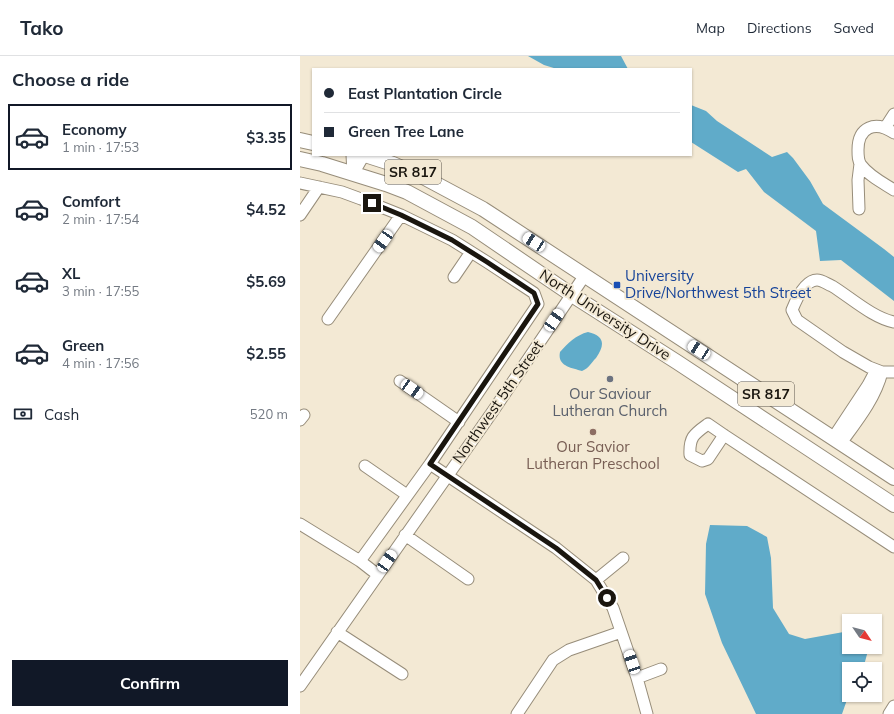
<!DOCTYPE html>
<meta charset="utf-8">
<style>
:root{--surface:#fff;--page:#f2f2f3;--text:#1f2937;--muted:#747a83;--line:#e0e1e3;--accent:#111827}
body{margin:0;font-family:Mulish,sans-serif;background:var(--page);color:var(--text);height:100vh;display:flex;flex-direction:column;font-size:15px;white-space:nowrap}
*{box-sizing:border-box;margin:0}
p{font-size:13px;color:var(--muted)}
.icon{flex:none;width:22px;height:22px;fill:none;stroke:currentColor;stroke-width:2;stroke-linecap:round;stroke-linejoin:round}
.map{position:relative;flex:1;overflow:hidden}
.drawer{display:flex;flex-direction:column;background:var(--surface);width:300px}
.drawer>*{flex:none}
.hud{position:absolute;left:12px;top:12px;width:380px;height:88px;border-radius:0px;box-shadow:0 1px 3px #0004;display:grid;align-content:center;height:88px;padding:0 12px;background:var(--surface)}
.needle{width:26px;rotate:125deg}
.buttons{position:absolute;left:542px;top:558px;display:grid;gap:8px}
.buttons a{display:grid;place-items:center;width:40px;height:40px;border-radius:0px;background:var(--surface);box-shadow:0 1px 3px #0004;font-size:20px}
.end{position:absolute;width:18px;height:18px;margin:-9px;border:5px solid #1a160f;background:#fff;box-shadow:0 0 0 2px #fff}
.from{border-radius:50%}
.car{position:absolute;width:12px;height:24px;margin:-12px -6px;border-radius:5px;box-shadow:0 0 3px 1px #0007;background:linear-gradient(#fff 24%,#345 0 40%,#fff 0 76%,#345 0 86%,#fff 0)}
.hud b{display:flex;align-items:center;gap:14px;height:38px;font-size:15px}
.hud b+b{border-top:1px solid var(--line)}
.hud i{width:10px;height:10px;background:var(--text)}
ul{padding:0;list-style:none}
li{display:flex;align-items:center;gap:12px;height:66px;margin:0 8px 6px;padding:0 4px;border:2px solid transparent;border-radius:0px}
li div{flex:1}
li b{display:block;font-size:15px}
li em{font-style:normal;font-weight:700}
li.selected{border-color:var(--accent)}
li>.icon{width:36px;height:36px;stroke-width:1.5}
h2{padding:0 12px;font-size:18px;line-height:48px}
.pay{display:flex;align-items:center;gap:10px;height:44px;padding:0 12px;font-size:15px}
.pay p{margin-inline-start:auto}
.primary-button{display:flex;gap:8px;margin-top:auto;padding:8px 12px}
.primary-button a{flex:1;height:46px;border-radius:0px;background:var(--accent);color:#fff;font-size:16px;font-weight:700;line-height:46px;text-align:center}
header{display:flex;align-items:center;gap:24px;box-sizing:border-box;height:56px;padding:0 20px;background:var(--surface);border-bottom:1px solid var(--line)}
header strong{font-size:19px}
nav{display:flex;gap:22px;margin-inline-start:auto;font-size:14px}
main{display:flex;flex:1;min-height:0}
.map>svg:first-child{display:block}
.water{fill:#60abc9}
.lines{fill:none;stroke-linecap:round;stroke-linejoin:round}
.minor-casing{stroke:#978d7a;stroke-width:13}
.major-casing{stroke:#978d7a;stroke-width:16}
.minor{stroke:#fff;stroke-width:11}
.major{stroke:#fff;stroke-width:14}
.route{stroke:#1a160f;stroke-width:5}
.transit-dot{fill:#1a4fb4;stroke:#f3e9d4;stroke-width:1.5}
.worship-dot{fill:#6b7280;stroke:#f3e9d4;stroke-width:1.5}
.education-dot{fill:#8d6e63;stroke:#f3e9d4;stroke-width:1.5}
.labels{text-anchor:middle;stroke-width:4;stroke-linejoin:round;paint-order:stroke}
.shield{fill:#f3e9d4;stroke:#5b554a;stroke-width:1}
.shield-label{font-size:14px;font-weight:bold;fill:#1a160f}
.transit-label{font-size:15px;fill:#164399;stroke:#f3e9d4;text-anchor:start}
.street-label{font-size:15px;fill:#1a160f;stroke:#f3e9d4}
.worship-label{font-size:15px;fill:#5b616d;stroke:#f3e9d4}
.education-label{font-size:15px;fill:#785e54;stroke:#f3e9d4}
</style>
<header>
<strong>Tako</strong>
<nav><a>Map</a><a>Directions</a><a>Saved</a></nav>
</header>
<main>
<section class="drawer">
<h2>Choose a ride</h2>
<ul>
<li class="selected"><svg class="icon" aria-label="car" viewBox="0 0 24 24"><path d="M5 17H2v-5l4-1 3-4h7l3 4 3 1v5h-3M9 17h6M6 11h13"/><circle cx="7" cy="17" r="2"/><circle cx="17" cy="17" r="2"/></svg><div><b>Economy</b><p>1 min · 17:53</p></div><em>$3.35</em></li>
<li><svg class="icon" aria-label="car" viewBox="0 0 24 24"><path d="M5 17H2v-5l4-1 3-4h7l3 4 3 1v5h-3M9 17h6M6 11h13"/><circle cx="7" cy="17" r="2"/><circle cx="17" cy="17" r="2"/></svg><div><b>Comfort</b><p>2 min · 17:54</p></div><em>$4.52</em></li>
<li><svg class="icon" aria-label="car" viewBox="0 0 24 24"><path d="M5 17H2v-5l4-1 3-4h7l3 4 3 1v5h-3M9 17h6M6 11h13"/><circle cx="7" cy="17" r="2"/><circle cx="17" cy="17" r="2"/></svg><div><b>XL</b><p>3 min · 17:55</p></div><em>$5.69</em></li>
<li><svg class="icon" aria-label="car" viewBox="0 0 24 24"><path d="M5 17H2v-5l4-1 3-4h7l3 4 3 1v5h-3M9 17h6M6 11h13"/><circle cx="7" cy="17" r="2"/><circle cx="17" cy="17" r="2"/></svg><div><b>Green</b><p>4 min · 17:56</p></div><em>$2.55</em></li>
</ul>
<div class="pay"><svg class="icon" aria-label="cash" viewBox="0 0 24 24"><path d="M3 7h18v10H3z"/><circle cx="12" cy="12" r="2"/></svg>Cash<p>520 m</p></div>
<div class="primary-button"><a>Confirm</a></div>
</section>
<div class="map">
<svg width="594" height="658" viewBox="0 0 594 658">
<rect width="100%" height="100%" fill="#f3e9d4"/>
<!-- water -->
<path class="water" d="M228,0H321L328,13H257L244,9Z
M391,49L406,55L417,65L472,101L487,96L493,102L510,125L523,148L584,193L594,201V245L541,204L520,205L516,175L464,136L446,113L438,116L391,86Z
M288,276C305,280 305,289 296,302C291,307 289,312 282,315C271,312 257,310 260,296C268,287 276,279 288,276Z
M410,469L447,470L467,481L471,502L473,552L489,578L505,583L549,575V591H569L563,613H549V638L542,658H456L422,587L405,538L406,488Z"/>
<g class="lines">
<defs>
<path id="minor" d="M585,72L594,58
M594,77C575,64 558,71 558,94C558,100 558,105 561,109C569,120 583,127 594,134
M52,99L53,118
M53,118L64,99
M0,127L42,136L61,143L101,159L152,184L187,206L234,237L238,248L130,408L60,505
M559,153L558,124L560,108
M0,159L19,131
M154,221L171,196
M28,263L101,159
M594,266C573,262 550,241 532,230C527,228 522,224 517,224C505,224 496,244 492,254L497,264L543,296L569,311L582,316H594
M100,325L159,366
M0,364L4,359
M424,379L408,403L402,405L390,399C389,381 394,378 408,368L424,379L594,491
M533,382L568,329L576,314
M541,387C557,365 575,343 582,316
M130,408L256,492L296,524L313,552L337,622L347,658
M65,410L107,439
M0,468L60,505L78,519
M105,479L168,523
M296,524L323,502
M37,576L102,618
M337,622L361,613
M0,630L193,355L285,219
M217,658L253,604L269,594L321,576
M589,658L594,650"/>
<path id="major" d="M0,84L13,87
M65,99L93,108L125,122L183,153L594,422
M0,103L22,108L86,128L107,136L172,171L272,239L377,306L594,449"/>
</defs>
<!-- minor casing -->
<use href="#minor" class="minor-casing"/>
<!-- major casing -->
<use href="#major" class="major-casing"/>
<!-- minor -->
<use href="#minor" class="minor"/>
<!-- major -->
<use href="#major" class="major"/>
</g>
<g class="lines">
<!-- route -->
<path class="route" d="M72,147L101,159L152,184L187,206L234,237L238,248L130,408L256,492L296,524L307,542"/>
</g>
<!-- markers -->
<rect class="transit-dot" x="313" y="225" width="8" height="8" rx="2"/>
<circle class="worship-dot" cx="310" cy="323" r="4"/>
<circle class="education-dot" cx="293" cy="376" r="4"/>
<g class="labels">
<!-- shield labels -->
<g class="shield">
<rect x="85" y="104" width="56" height="24" rx="3"/>
<rect x="438" y="326" width="56" height="24" rx="3"/>
</g>
<g class="shield-label">
<text x="113" y="121">SR 817</text>
<text x="466" y="343">SR 817</text>
</g>
<!-- transit labels -->
<g class="transit-label">
<text x="325" y="225">University<tspan x="325" dy="17">Drive/Northwest 5th Street</tspan></text>
</g>
<!-- street labels -->
<g class="street-label">
<text transform="translate(305 259) rotate(33)" y="5">North University Drive</text>
<text transform="translate(198 346) rotate(-55)" y="5">Northwest 5th Street</text>
</g>
<!-- worship labels -->
<g class="worship-label">
<text x="310" y="343">Our Saviour<tspan x="310" dy="17">Lutheran Church</tspan></text>
</g>
<!-- education labels -->
<g class="education-label">
<text x="293" y="396">Our Savior<tspan x="293" dy="17">Lutheran Preschool</tspan></text>
</g>
</g>
</svg>
<div class="buttons">
<a><svg class="needle" viewBox="-14 -14 28 28"><path d="M0-13l5 13h-10z" fill="#e53935"/><path d="M0 13l5-13h-10z" fill="#747a83"/></svg></a>
<a><svg class="icon" aria-label="locate" viewBox="0 0 24 24"><circle cx="12" cy="12" r="6"/><path d="M12 2v4M12 18v4M2 12h4M18 12h4"/></svg></a>
</div>
<i class="end from" style="left:307px;top:542px"></i>
<i class="end" style="left:72px;top:147px"></i>
<i class="car" style="left:83px;top:185px;rotate:215deg"></i>
<i class="car" style="left:234px;top:186px;rotate:303deg"></i>
<i class="car" style="left:254px;top:264px;rotate:34deg"></i>
<i class="car" style="left:399px;top:294px;rotate:303deg"></i>
<i class="car" style="left:112px;top:333px;rotate:124deg"></i>
<i class="car" style="left:87px;top:505px;rotate:34deg"></i>
<i class="car" style="left:332px;top:606px;rotate:341deg"></i>
<div class="hud">
<b><i class="from"></i>East Plantation Circle</b>
<b><i></i>Green Tree Lane</b>
</div>
</div>
</main>
